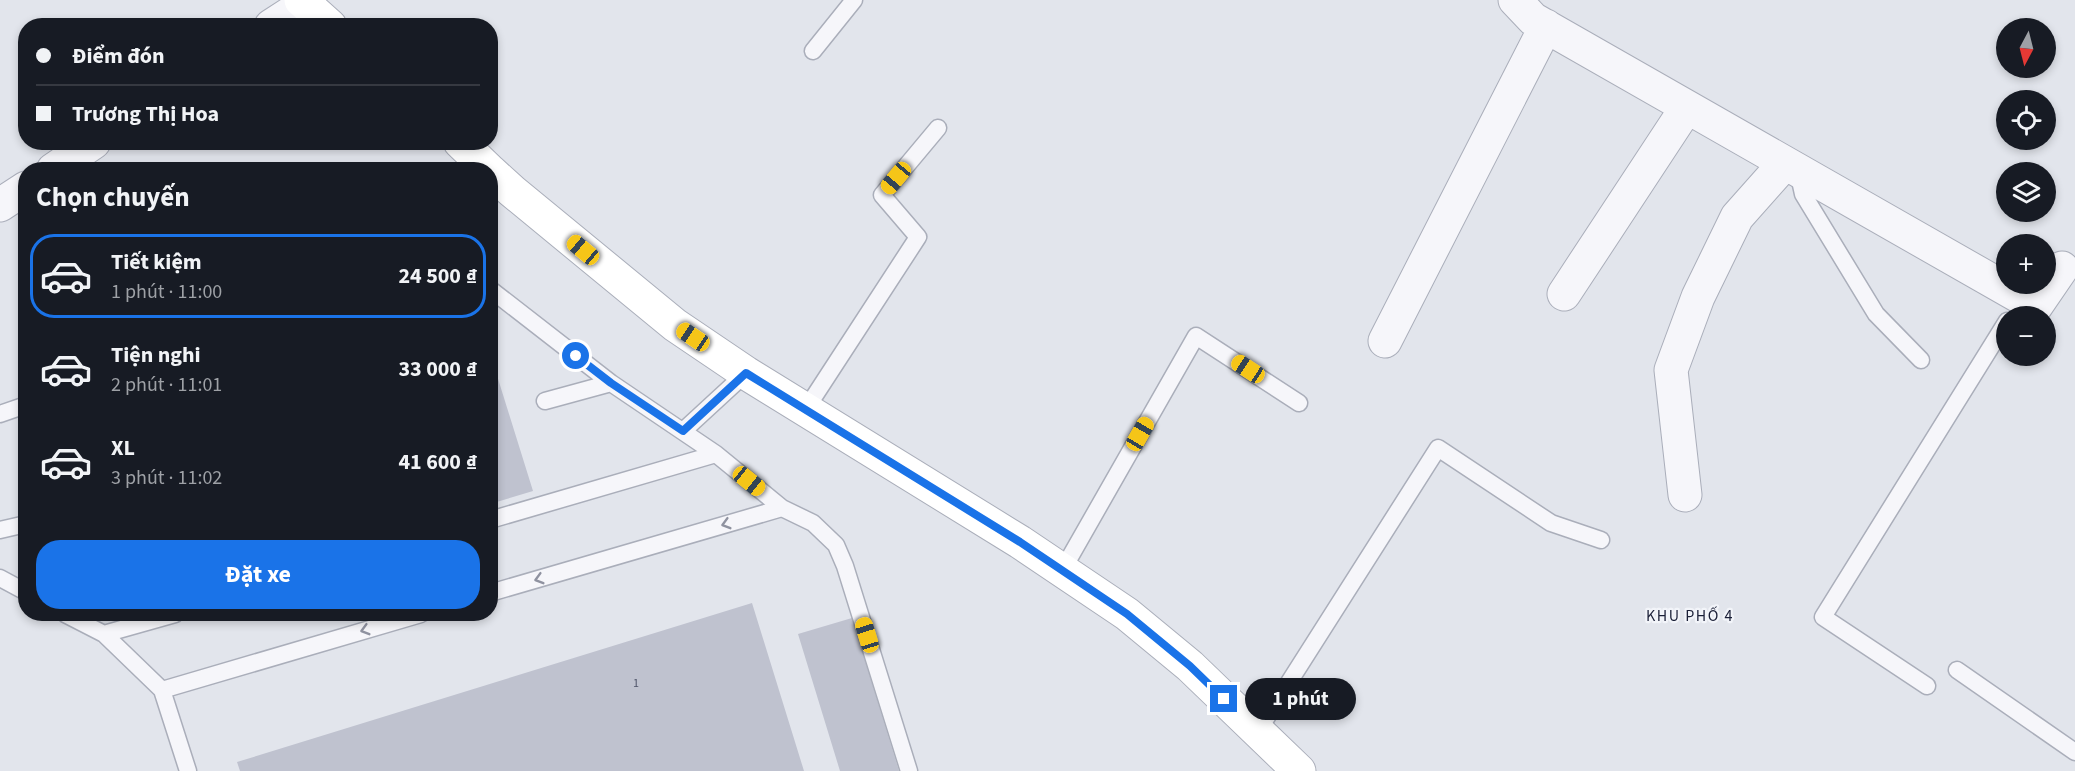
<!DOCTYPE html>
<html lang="vi">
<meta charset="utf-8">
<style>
:root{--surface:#171b24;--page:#20242c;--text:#f1f3f6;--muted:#9ea1a6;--line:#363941;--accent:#1a73e8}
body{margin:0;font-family:"Source Sans 3",sans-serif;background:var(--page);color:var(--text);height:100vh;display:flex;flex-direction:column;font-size:22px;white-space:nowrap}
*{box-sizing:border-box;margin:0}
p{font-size:20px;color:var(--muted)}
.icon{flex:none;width:33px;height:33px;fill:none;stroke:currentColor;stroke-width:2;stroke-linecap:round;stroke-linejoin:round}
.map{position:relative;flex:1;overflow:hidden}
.sheet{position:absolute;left:18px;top:162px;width:480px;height:459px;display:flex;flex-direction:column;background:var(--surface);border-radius:24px;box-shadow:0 3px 9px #0003}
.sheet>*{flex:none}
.guide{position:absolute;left:18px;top:18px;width:480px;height:132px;border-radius:24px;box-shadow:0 3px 9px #0003;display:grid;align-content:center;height:132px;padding:0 18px;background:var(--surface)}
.needle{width:39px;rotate:187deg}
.fabs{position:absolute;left:1996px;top:18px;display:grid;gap:12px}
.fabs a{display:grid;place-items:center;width:60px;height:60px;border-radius:50%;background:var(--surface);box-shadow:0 3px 9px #0003;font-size:30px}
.end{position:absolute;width:27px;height:27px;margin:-14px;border:8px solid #1a73e8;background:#fff;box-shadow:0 0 0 3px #fff}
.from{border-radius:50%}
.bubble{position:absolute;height:42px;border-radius:21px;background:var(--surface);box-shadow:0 3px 9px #0003;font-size:20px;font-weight:700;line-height:42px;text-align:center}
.car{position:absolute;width:18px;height:36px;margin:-18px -9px;border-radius:8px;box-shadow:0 0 4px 2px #0007;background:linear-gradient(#f5c518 24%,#345 0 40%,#f5c518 0 76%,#345 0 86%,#f5c518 0)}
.guide b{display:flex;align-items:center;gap:21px;height:57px;font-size:22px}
.guide b+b{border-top:2px solid var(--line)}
.guide i{width:15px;height:15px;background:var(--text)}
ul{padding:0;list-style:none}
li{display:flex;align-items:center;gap:18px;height:84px;margin:0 12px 9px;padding:0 6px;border:3px solid transparent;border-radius:24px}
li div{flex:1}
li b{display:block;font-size:22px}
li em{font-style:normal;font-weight:700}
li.selected{border-color:var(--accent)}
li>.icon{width:54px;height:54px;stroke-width:1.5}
h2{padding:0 18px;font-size:27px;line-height:72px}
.button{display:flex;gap:12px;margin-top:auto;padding:12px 18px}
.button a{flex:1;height:69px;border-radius:24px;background:var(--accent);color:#fff;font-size:24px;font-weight:700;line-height:69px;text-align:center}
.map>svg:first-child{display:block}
.building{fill:#bfc2cf}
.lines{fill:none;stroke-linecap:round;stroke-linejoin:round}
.lane-casing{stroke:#aaaeba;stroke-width:19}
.street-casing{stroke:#aaaeba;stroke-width:35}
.secondary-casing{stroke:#aaaeba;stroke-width:35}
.lane{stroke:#f6f6fa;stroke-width:16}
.street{stroke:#f6f6fa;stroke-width:33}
.secondary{stroke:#fff;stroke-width:33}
.oneway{stroke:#8f92a0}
.route{stroke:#1a73e8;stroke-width:8}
.labels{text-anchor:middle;stroke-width:4.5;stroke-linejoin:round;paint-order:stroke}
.number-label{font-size:12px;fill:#4e5368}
.neighbourhood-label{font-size:16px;letter-spacing:1.5px;fill:#1a1f37;stroke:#f2f4f9}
</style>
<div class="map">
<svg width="2075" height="771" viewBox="0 0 2075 771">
<rect width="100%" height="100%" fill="#e2e5ec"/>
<!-- building -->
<path class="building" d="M490,353L533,491L490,504Z
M752,603L804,771H240L237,762Z
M852,618L899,771H840L798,634Z"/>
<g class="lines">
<defs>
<path id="lane" d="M813,51L854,0
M1798,171L1803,194L1876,314L1921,360
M490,289L611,383L716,454L782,508L813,523L836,545L845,566L909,771
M545,401L611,383
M806,409L918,237L882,195L938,128
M0,414L26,405
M683,431L746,373
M490,520L716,454
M0,530L26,524
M1062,571L1196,336L1299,403
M0,578L26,592
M490,593L782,508
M65,614L104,634L162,690L188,771
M104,634L175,614
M1957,670L2075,752
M1927,686L1823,617L2007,321
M162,690L421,614
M1258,731L1438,448L1551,523L1601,540"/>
<path id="street" d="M1515,0L1533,19L2036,306L2062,268
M271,26L305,4
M53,170L94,142
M0,205L26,188
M1564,294L1687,107
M1385,341L1546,26
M1685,495L1671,370L1698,297L1737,217L1785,163"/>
<path id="secondary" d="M301,0L330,26
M460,142L489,170
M490,171L512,191L675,325L746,373L1020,542L1127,614L1190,666L1299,771"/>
</defs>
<!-- lane casing -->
<use href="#lane" class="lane-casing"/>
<!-- street casing -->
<use href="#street" class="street-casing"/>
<!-- secondary casing -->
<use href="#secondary" class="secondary-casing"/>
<!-- lane -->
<use href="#lane" class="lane"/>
<!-- street -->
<use href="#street" class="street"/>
<!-- secondary -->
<use href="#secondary" class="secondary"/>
</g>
<!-- one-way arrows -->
<defs><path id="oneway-chevron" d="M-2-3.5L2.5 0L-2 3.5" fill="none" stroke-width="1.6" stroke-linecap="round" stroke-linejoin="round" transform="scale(1.5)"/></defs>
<g class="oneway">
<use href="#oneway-chevron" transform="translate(726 524) rotate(164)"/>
<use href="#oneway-chevron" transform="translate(539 579) rotate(164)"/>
<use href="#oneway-chevron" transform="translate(365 630) rotate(164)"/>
</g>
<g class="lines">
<!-- route -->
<path class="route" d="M576,356L611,383L683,431L746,373L1020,542L1127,614L1190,666L1224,699"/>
</g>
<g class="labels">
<!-- number labels -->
<g class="number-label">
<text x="636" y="687">1</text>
</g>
<!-- neighbourhood labels -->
<g class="neighbourhood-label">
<text x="1690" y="621">KHU PHỐ 4</text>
</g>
</g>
</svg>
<div class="fabs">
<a><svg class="needle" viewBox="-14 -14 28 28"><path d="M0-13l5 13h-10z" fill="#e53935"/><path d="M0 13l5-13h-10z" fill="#9ea1a6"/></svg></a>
<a><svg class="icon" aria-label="locate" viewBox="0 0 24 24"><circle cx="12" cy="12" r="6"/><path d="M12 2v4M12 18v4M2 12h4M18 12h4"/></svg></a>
<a><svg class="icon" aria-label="layers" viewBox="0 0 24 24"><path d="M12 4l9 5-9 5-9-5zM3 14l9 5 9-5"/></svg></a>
<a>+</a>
<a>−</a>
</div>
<i class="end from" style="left:576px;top:356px"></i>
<i class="end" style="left:1224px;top:699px"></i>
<div class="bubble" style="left:1245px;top:678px;width:111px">1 phút</div>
<i class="car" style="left:896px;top:178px;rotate:220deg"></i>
<i class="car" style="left:583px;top:250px;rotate:310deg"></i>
<i class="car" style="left:693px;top:337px;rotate:304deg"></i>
<i class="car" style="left:1248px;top:369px;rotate:303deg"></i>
<i class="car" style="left:1140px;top:434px;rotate:30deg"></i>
<i class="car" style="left:749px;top:481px;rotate:129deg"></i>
<i class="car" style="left:867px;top:635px;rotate:343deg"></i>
<div class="guide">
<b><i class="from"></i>Điểm đón</b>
<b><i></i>Trương Thị Hoa</b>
</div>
<section class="sheet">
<h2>Chọn chuyến</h2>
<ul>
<li class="selected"><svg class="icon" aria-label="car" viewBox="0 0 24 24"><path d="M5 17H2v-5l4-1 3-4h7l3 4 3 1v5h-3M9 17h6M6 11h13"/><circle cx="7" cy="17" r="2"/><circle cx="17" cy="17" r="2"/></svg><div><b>Tiết kiệm</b><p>1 phút · 11:00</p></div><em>24 500 ₫</em></li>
<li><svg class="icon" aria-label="car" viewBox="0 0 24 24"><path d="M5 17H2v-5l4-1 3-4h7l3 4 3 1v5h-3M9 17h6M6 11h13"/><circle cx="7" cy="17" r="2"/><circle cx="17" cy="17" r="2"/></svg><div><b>Tiện nghi</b><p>2 phút · 11:01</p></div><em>33 000 ₫</em></li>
<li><svg class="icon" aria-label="car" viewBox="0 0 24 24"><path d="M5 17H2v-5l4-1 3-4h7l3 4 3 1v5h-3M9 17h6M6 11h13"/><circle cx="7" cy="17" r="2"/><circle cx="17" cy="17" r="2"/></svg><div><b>XL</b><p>3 phút · 11:02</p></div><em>41 600 ₫</em></li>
</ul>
<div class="button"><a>Đặt xe</a></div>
</section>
</div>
